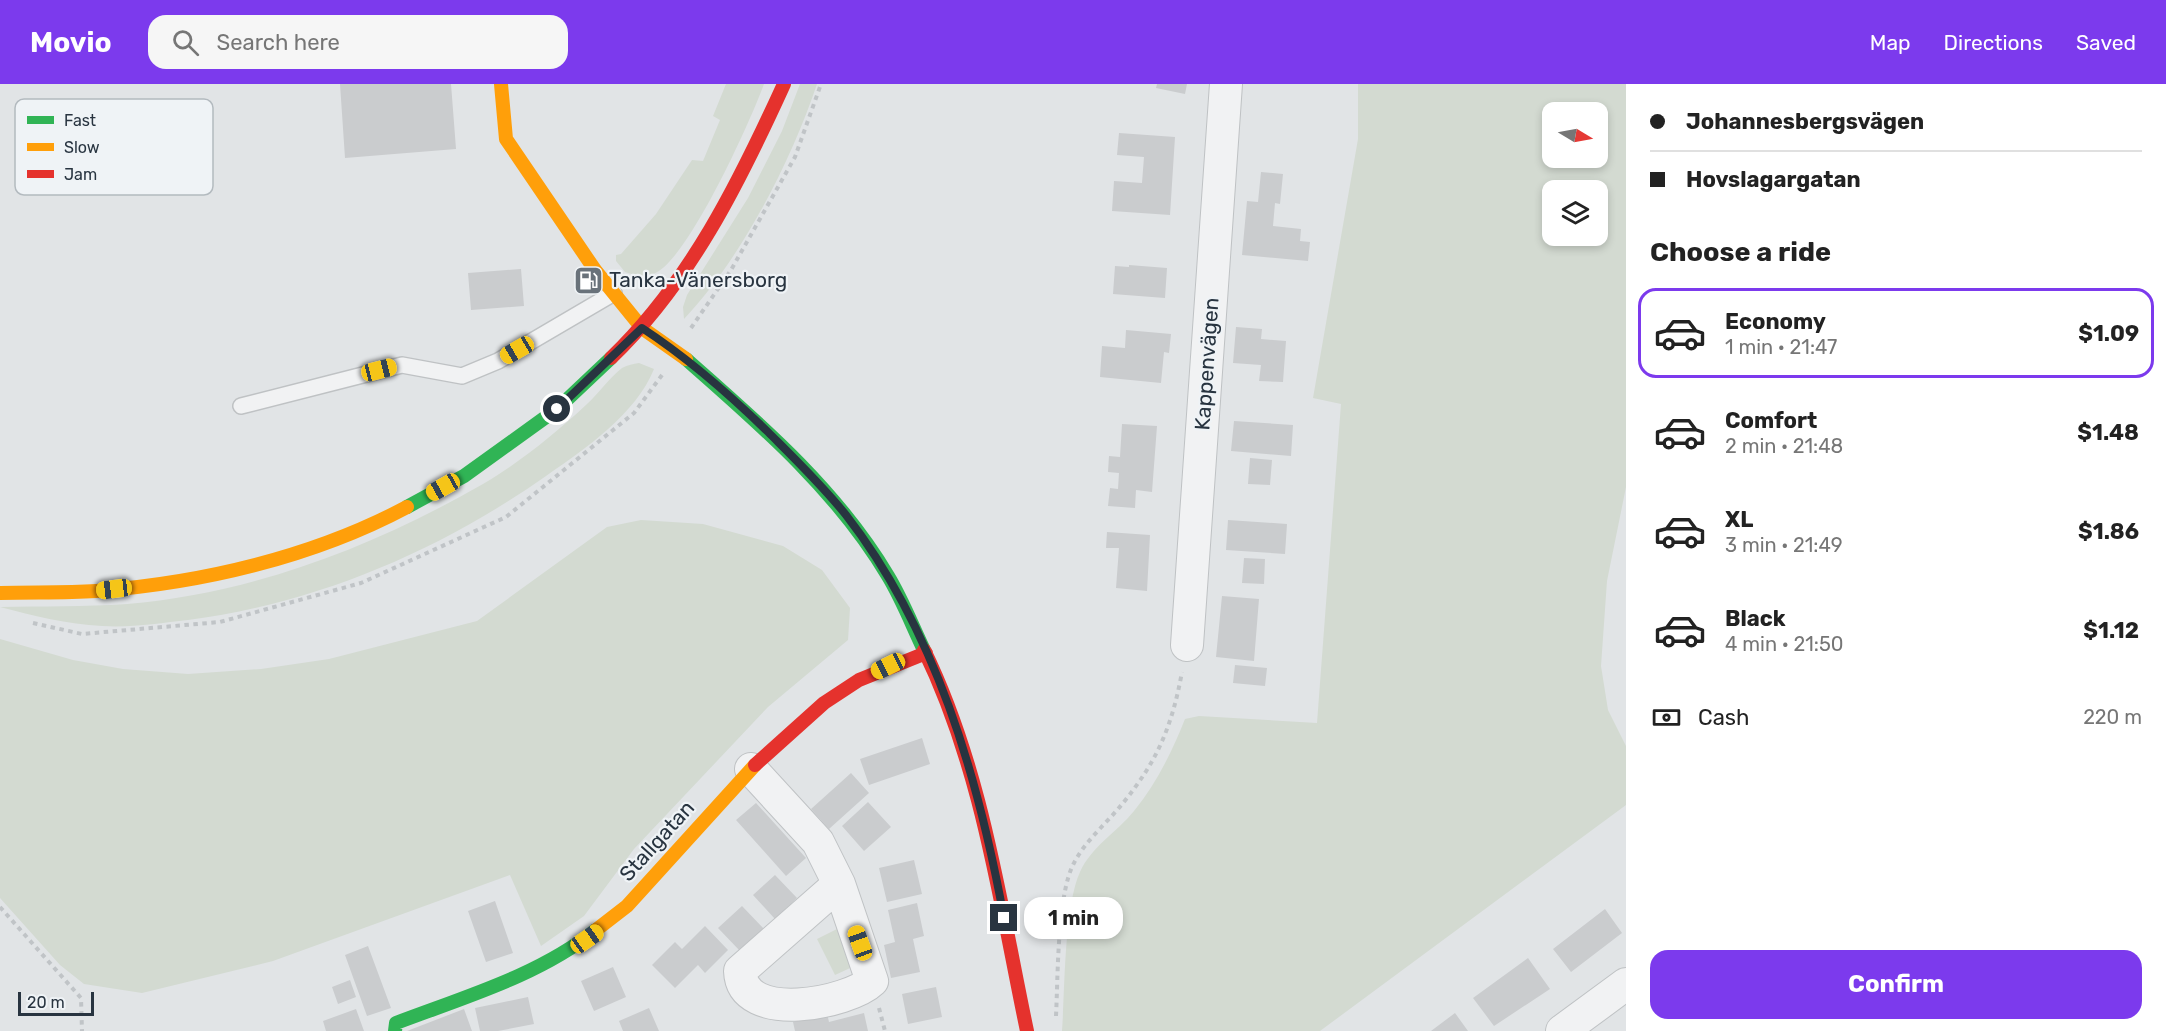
<!DOCTYPE html>
<meta charset="utf-8">
<style>
:root{--surface:#fff;--page:#f6f6f6;--text:#222;--muted:#767676;--line:#e0e0e0;--accent:#7c3aed}
body{margin:0;font-family:Rubik,sans-serif;background:var(--page);color:var(--text);height:100vh;display:flex;flex-direction:column;font-size:22px;white-space:nowrap}
*{box-sizing:border-box;margin:0}
p{font-size:20px;color:var(--muted)}
.icon{flex:none;width:33px;height:33px;fill:none;stroke:currentColor;stroke-width:2;stroke-linecap:round;stroke-linejoin:round}
.map{position:relative;flex:1;overflow:hidden}
.panel{display:flex;flex-direction:column;background:var(--surface);width:540px}
.panel>*{flex:none}
.hud{display:grid;align-content:center;height:132px;padding:0 24px;background:var(--surface)}
.needle{width:39px;rotate:100deg}
.fabs{position:absolute;left:1542px;top:18px;display:grid;gap:12px}
.fabs a{display:grid;place-items:center;width:66px;height:66px;border-radius:12px;background:var(--surface);box-shadow:0 3px 9px #0003;font-size:30px}
.scale{position:absolute;left:18px;bottom:15px;width:76px;box-sizing:border-box;padding-left:6px;border:3px solid #283440;border-top:0;font-size:16px;line-height:21px;white-space:nowrap;color:#283440;-webkit-text-stroke:4px #eff3f6;paint-order:stroke}
.end{position:absolute;width:27px;height:27px;margin:-14px;border:8px solid #283440;background:#fff;box-shadow:0 0 0 3px #fff}
.from{border-radius:50%}
.bubble{position:absolute;height:42px;border-radius:18px;background:var(--surface);box-shadow:0 3px 9px #0003;font-size:20px;font-weight:700;line-height:42px;text-align:center}
.car{position:absolute;width:18px;height:36px;margin:-18px -9px;border-radius:8px;box-shadow:0 0 4px 2px #0007;background:linear-gradient(#f5c518 24%,#345 0 40%,#f5c518 0 76%,#345 0 86%,#f5c518 0)}
.hud b{display:flex;align-items:center;gap:21px;height:57px;font-size:22px}
.hud b+b{border-top:2px solid var(--line)}
.hud i{width:15px;height:15px;background:var(--text)}
ul{padding:0;list-style:none}
li{display:flex;align-items:center;gap:18px;height:90px;margin:0 12px 9px;padding:0 12px;border:3px solid transparent;border-radius:18px}
li div{flex:1}
li b{display:block;font-size:22px}
li em{font-style:normal;font-weight:700}
li.selected{border-color:var(--accent)}
li>.icon{width:54px;height:54px;stroke-width:1.5}
h2{padding:0 24px;font-size:27px;line-height:72px}
.pay{display:flex;align-items:center;gap:15px;height:66px;padding:0 24px;font-size:22px}
.pay p{margin-inline-start:auto}
.button{display:flex;gap:12px;margin-top:auto;padding:12px 24px}
.button a{flex:1;height:69px;border-radius:18px;background:var(--accent);color:#fff;font-size:24px;font-weight:700;line-height:69px;text-align:center}
header{display:flex;align-items:center;gap:36px;box-sizing:border-box;height:84px;padding:0 30px;background:var(--accent);color:#fff}
header strong{font-size:28px}
nav{display:flex;gap:33px;margin-inline-start:auto;font-size:21px}
.search{width:420px;height:54px;background:var(--page);display:flex;align-items:center;gap:15px;box-sizing:border-box;padding:0 21px;border-radius:18px;color:var(--muted);font-size:22px}
main{display:flex;flex:1;min-height:0}
.map>svg:first-child{display:block}
.green{fill:#d3dad1;fill-rule:evenodd}
.building{fill:#caccce}
.lines{fill:none;stroke-linecap:round;stroke-linejoin:round}
.lane-casing{stroke:#bfc2c4;stroke-width:18}
.street-casing{stroke:#bfc2c4;stroke-width:34}
.path{stroke:#c0c4c7;stroke-width:4;stroke-dasharray:4.5 4.5;stroke-linecap:butt}
.lane{stroke:#f1f2f3;stroke-width:15}
.street{stroke:#f1f2f3;stroke-width:32}
.fast{stroke:#30b455;stroke-width:14}
.slow{stroke:#ff9f0a;stroke-width:14}
.jam{stroke:#e5322d;stroke-width:14}
.route{stroke:#283440;stroke-width:8}
.labels{text-anchor:middle;stroke-width:4.5;stroke-linejoin:round;paint-order:stroke}
.poi-label{font-size:21px;fill:#283440;stroke:#eff3f6;text-anchor:start}
.street-label{font-size:21px;fill:#283440;stroke:#eff3f6}
.key{fill:#eff3f6;stroke:#b3babf;stroke-width:1.5}
.key-label{font-size:16px;fill:#283440}
</style>
<header>
<strong>Movio</strong>
<div class="search"><svg class="icon" aria-label="search" viewBox="0 0 24 24"><circle cx="10" cy="10" r="6"/><path d="M15 15l6 6"/></svg>Search here</div>
<nav><a>Map</a><a>Directions</a><a>Saved</a></nav>
</header>
<main>
<div class="map">
<svg width="1626" height="947" viewBox="0 0 1626 947">
<rect width="100%" height="100%" fill="#e1e4e6"/>
<!-- green -->
<path class="green" d="M726,0H764C751,36 687,179 653,190C644,193 633,191 625,188L616,177V171L621,170L656,130L692,76L703,77L720,36L713,32Z
M800,0H817C791,78 741,175 684,235L683,223L687,211L748,114L782,47Z
M1358,0H1626V403L1607,497L1601,582L1608,626L1626,662V721L1320,947H1062C1065,906 1064,823 1080,788C1091,763 1117,748 1134,727C1156,700 1172,668 1185,635L1199,632L1317,639L1341,320L1313,314L1358,55ZM1598,28V74H1552V28ZM1598,106V152H1552V106Z
M639,279L654,285C636,330 585,365 546,392C439,467 318,519 188,536C160,539 131,544 102,542C67,540 34,532 0,523C42,522 85,523 127,520C254,509 373,463 483,400C519,379 556,349 587,320C599,309 610,293 622,284C628,281 633,280 639,279Z
M641,436L703,440L783,462L822,486L850,524L848,556L768,623L634,765L584,832L541,862L510,791L273,877L142,909L84,900L60,881L0,814V555L73,576L123,585L188,590L261,585L329,575L477,537L607,443Z
M843,842L861,879L835,891L817,855Z"/>
<!-- building -->
<path class="building" d="M340,0H451L456,65L345,74Z
M1157,0H1187L1185,10L1156,4Z
M1119,49L1175,53L1170,131L1112,127L1114,97L1142,99L1144,73L1117,71Z
M1261,88L1283,90L1280,120L1275,119L1273,142L1301,145L1300,157L1310,158L1308,177L1242,171L1247,117L1258,118Z
M1129,181L1167,184L1165,214L1113,210L1115,182L1129,183Z
M521,185L524,222L471,226L468,189Z
M1236,243L1262,245L1261,255L1286,257L1283,298L1259,297L1261,281L1233,279Z
M1126,246L1171,250L1169,269L1164,268L1161,299L1100,293L1102,262L1125,264Z
M1234,337L1293,341L1291,372L1231,367Z
M1122,340L1157,342L1152,408L1136,406L1135,424L1108,422L1110,404L1118,405L1119,389L1108,388L1109,372L1120,373Z
M1250,374L1272,376L1270,401L1248,400Z
M1228,436L1287,440L1285,470L1226,466Z
M1107,448L1150,451L1147,507L1116,504L1119,464H1106Z
M1244,474L1265,475L1264,500L1242,499Z
M1222,512L1259,515L1254,577L1216,573Z
M1235,581L1267,584L1265,602L1233,599Z
M922,654L930,680L869,701L860,675Z
M851,689L869,709L829,745L811,725Z
M868,718L891,743L864,767L842,742Z
M756,719L806,774L786,792L736,736Z
M914,776L922,810L887,818L879,784Z
M775,791L797,814L775,835L753,811Z
M495,817L513,869L486,878L468,827Z
M917,819L924,852L913,855L920,888L891,894L884,861L895,858L888,826Z
M742,822L764,845L740,867L718,844Z
M1605,825L1622,849L1571,888L1553,865Z
M705,842L728,866L705,889L698,881L675,904L652,881L675,858L682,865Z
M368,862L391,924L367,932L345,871Z
M1528,874L1550,905L1494,942L1473,914Z
M613,883L626,913L594,927L581,897Z
M350,896L356,913L338,920L332,903Z
M936,903L942,933L908,940L902,910Z
M528,913L534,940L498,947H480L475,924Z
M649,924L659,947H623L619,937Z
M356,925L364,947H326L323,937Z
M464,925L472,947H407Z
M827,929L829,938L864,929L868,947H795L793,938Z
M1455,929L1468,947H1431Z"/>
<g class="lines">
<defs>
<path id="lane" d="M241,322L402,281L462,292L498,277L614,209"/>
<path id="street" d="M1187,561L1226,0
M751,685L818,758L839,800L872,897C849,919 742,941 740,887L839,800
M1562,947L1626,900"/>
</defs>
<!-- lane casing -->
<use href="#lane" class="lane-casing"/>
<!-- street casing -->
<use href="#street" class="street-casing"/>
<!-- path -->
<path class="path" d="M691,244L731,186L795,73L821,0
M33,539L82,550L220,538L361,499L506,433L634,329L662,291
M0,823L81,914L82,947
M879,924L885,947
M1056,932C1058,894 1057,810 1074,779C1085,757 1107,739 1123,719C1158,676 1172,642 1182,588"/>
<!-- lane -->
<use href="#lane" class="lane"/>
<!-- street -->
<use href="#street" class="street"/>
<!-- fast -->
<path class="fast" d="M686,275C760,340 837,406 888,492C902,515 912,541 924,566
M407,423L464,392L557,325L611,274
M395,947L396,939C464,913 538,892 596,846"/>
<!-- slow -->
<path class="slow" d="M501,0L506,55L595,186L642,244L686,275
M0,509C32,508 64,509 96,507C202,499 313,473 407,423
M596,846L627,822L755,681"/>
<!-- jam -->
<path class="jam" d="M611,274C690,198 739,99 784,0
M924,566C982,685 1000,819 1027,947
M755,681L824,619L859,596L926,569"/>
</g>
<g class="lines">
<!-- route -->
<path class="route" d="M557,325L642,244C688,274 729,310 768,348C795,375 822,401 846,431C936,547 978,692 1004,834"/>
</g>
<!-- icons -->
<defs>
<symbol id="fuel-square" viewBox="-11 -11 22 22"><rect x="-9" y="-9" width="18" height="18" rx="4" fill="#69727a" stroke="#eff3f6"/><path d="M-5.5-6h7V0h2V4h1.3V-2.5L3-4.5l.8-.8L6-3V5H2.5V1h-1V6h-7ZM-4.2-4.7v3.2H.2V-4.7Z" fill="#fff"/></symbol>
</defs>
<g fill-rule="evenodd">
<use href="#fuel-square" x="572" y="180" width="33" height="33"/>
</g>
<g class="labels">
<!-- poi labels -->
<g class="poi-label">
<text x="609" y="203">Tanka-Vänersborg</text>
</g>
<!-- street labels -->
<g class="street-label">
<text transform="translate(1207 280) rotate(-86)" y="7">Kappenvägen</text>
<text transform="translate(657 757) rotate(-48)" y="7">Stallgatan</text>
</g>
</g>
<!-- legend -->
<rect x="15" y="15" width="198" height="96" rx="9" class="key"/>
<rect x="27" y="32" width="27" height="8" fill="#30b455"/>
<rect x="27" y="59" width="27" height="8" fill="#ff9f0a"/>
<rect x="27" y="86" width="27" height="8" fill="#e5322d"/>
<g class="key-label">
<text x="64" y="42">Fast</text>
<text x="64" y="69">Slow</text>
<text x="64" y="96">Jam</text>
</g>
</svg>
<div class="fabs">
<a><svg class="needle" viewBox="-14 -14 28 28"><path d="M0-13l5 13h-10z" fill="#e53935"/><path d="M0 13l5-13h-10z" fill="#767676"/></svg></a>
<a><svg class="icon" aria-label="layers" viewBox="0 0 24 24"><path d="M12 4l9 5-9 5-9-5zM3 14l9 5 9-5"/></svg></a>
</div>
<div class="scale">20 m</div>
<i class="end from" style="left:557px;top:325px"></i>
<i class="end" style="left:1004px;top:834px"></i>
<div class="bubble" style="left:1024px;top:813px;width:99px">1 min</div>
<i class="car" style="left:517px;top:266px;rotate:240deg"></i>
<i class="car" style="left:379px;top:286px;rotate:76deg"></i>
<i class="car" style="left:443px;top:403px;rotate:241deg"></i>
<i class="car" style="left:114px;top:505px;rotate:263deg"></i>
<i class="car" style="left:888px;top:582px;rotate:244deg"></i>
<i class="car" style="left:587px;top:855px;rotate:55deg"></i>
<i class="car" style="left:860px;top:859px;rotate:340deg"></i>
</div>
<section class="panel">
<div class="hud">
<b><i class="from"></i>Johannesbergsvägen</b>
<b><i></i>Hovslagargatan</b>
</div>
<h2>Choose a ride</h2>
<ul>
<li class="selected"><svg class="icon" aria-label="car" viewBox="0 0 24 24"><path d="M5 17H2v-5l4-1 3-4h7l3 4 3 1v5h-3M9 17h6M6 11h13"/><circle cx="7" cy="17" r="2"/><circle cx="17" cy="17" r="2"/></svg><div><b>Economy</b><p>1 min · 21:47</p></div><em>$1.09</em></li>
<li><svg class="icon" aria-label="car" viewBox="0 0 24 24"><path d="M5 17H2v-5l4-1 3-4h7l3 4 3 1v5h-3M9 17h6M6 11h13"/><circle cx="7" cy="17" r="2"/><circle cx="17" cy="17" r="2"/></svg><div><b>Comfort</b><p>2 min · 21:48</p></div><em>$1.48</em></li>
<li><svg class="icon" aria-label="car" viewBox="0 0 24 24"><path d="M5 17H2v-5l4-1 3-4h7l3 4 3 1v5h-3M9 17h6M6 11h13"/><circle cx="7" cy="17" r="2"/><circle cx="17" cy="17" r="2"/></svg><div><b>XL</b><p>3 min · 21:49</p></div><em>$1.86</em></li>
<li><svg class="icon" aria-label="car" viewBox="0 0 24 24"><path d="M5 17H2v-5l4-1 3-4h7l3 4 3 1v5h-3M9 17h6M6 11h13"/><circle cx="7" cy="17" r="2"/><circle cx="17" cy="17" r="2"/></svg><div><b>Black</b><p>4 min · 21:50</p></div><em>$1.12</em></li>
</ul>
<div class="pay"><svg class="icon" aria-label="cash" viewBox="0 0 24 24"><path d="M3 7h18v10H3z"/><circle cx="12" cy="12" r="2"/></svg>Cash<p>220 m</p></div>
<div class="button"><a>Confirm</a></div>
</section>
</main>
